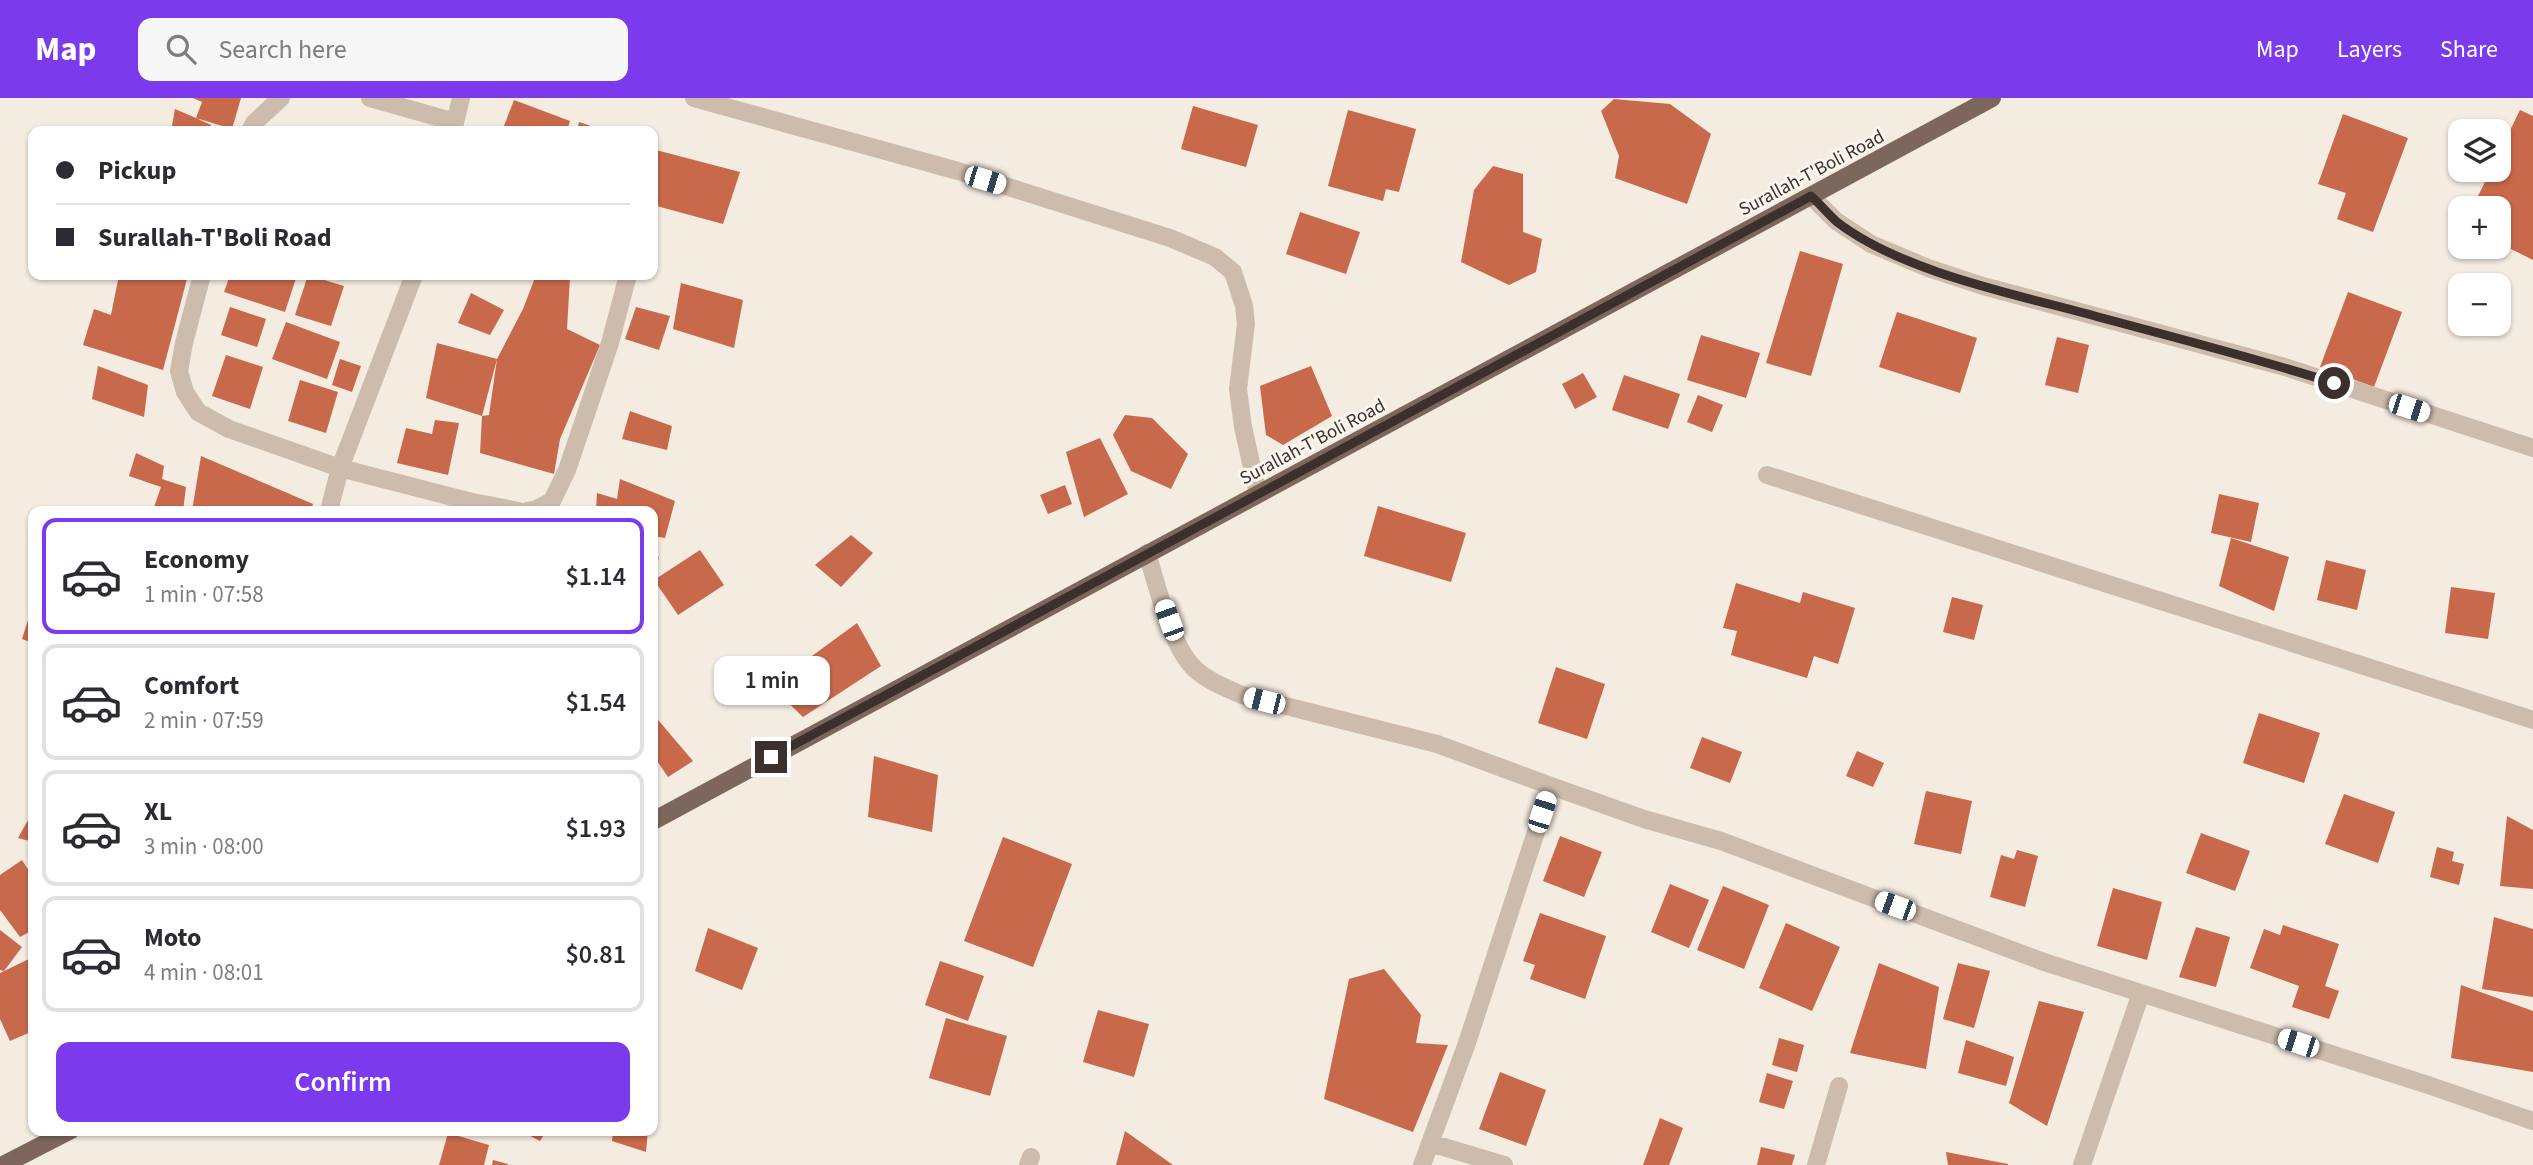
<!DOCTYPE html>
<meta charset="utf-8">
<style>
:root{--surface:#fff;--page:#f7f7f7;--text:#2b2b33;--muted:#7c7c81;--line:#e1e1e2;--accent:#7c3aed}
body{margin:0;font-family:"Source Sans 3",sans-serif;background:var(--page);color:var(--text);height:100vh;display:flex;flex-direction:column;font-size:26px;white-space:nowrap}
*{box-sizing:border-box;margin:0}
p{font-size:23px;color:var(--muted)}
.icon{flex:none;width:38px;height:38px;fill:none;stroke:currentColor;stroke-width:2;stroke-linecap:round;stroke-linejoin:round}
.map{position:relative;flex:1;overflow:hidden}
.side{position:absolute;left:28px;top:408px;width:630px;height:630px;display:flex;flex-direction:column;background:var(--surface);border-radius:14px;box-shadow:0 2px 5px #0004}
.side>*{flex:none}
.top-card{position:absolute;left:28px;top:28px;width:630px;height:154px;border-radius:14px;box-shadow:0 2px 5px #0004;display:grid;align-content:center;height:154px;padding:0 28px;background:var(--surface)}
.controls{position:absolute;left:2448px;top:21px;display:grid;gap:14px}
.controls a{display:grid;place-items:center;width:63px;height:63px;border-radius:14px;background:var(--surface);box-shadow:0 2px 5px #0004;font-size:35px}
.end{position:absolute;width:32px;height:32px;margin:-16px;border:9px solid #3b302b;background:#fff;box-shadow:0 0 0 4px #fff}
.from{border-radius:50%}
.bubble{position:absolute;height:49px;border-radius:14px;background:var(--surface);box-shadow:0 2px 5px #0004;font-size:23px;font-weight:600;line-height:49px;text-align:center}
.car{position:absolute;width:21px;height:42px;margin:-21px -10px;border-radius:9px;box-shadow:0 0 5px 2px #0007;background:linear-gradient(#fff 24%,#345 0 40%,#fff 0 76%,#345 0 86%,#fff 0)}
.top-card b{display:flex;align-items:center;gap:24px;height:66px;font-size:26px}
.top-card b+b{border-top:2px solid var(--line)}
.top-card i{width:18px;height:18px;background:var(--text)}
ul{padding:12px 0 0;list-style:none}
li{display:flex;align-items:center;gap:21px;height:116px;margin:0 14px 10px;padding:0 14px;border:4px solid var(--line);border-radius:14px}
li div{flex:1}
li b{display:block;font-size:26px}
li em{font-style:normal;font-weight:600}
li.selected{border-color:var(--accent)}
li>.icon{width:63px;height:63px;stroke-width:1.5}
.button{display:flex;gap:14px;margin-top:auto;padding:14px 28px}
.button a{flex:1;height:80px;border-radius:14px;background:var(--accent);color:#fff;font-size:28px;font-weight:600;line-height:80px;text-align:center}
header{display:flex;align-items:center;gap:42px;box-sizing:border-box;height:98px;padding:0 35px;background:var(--accent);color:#fff}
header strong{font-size:33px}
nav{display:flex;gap:38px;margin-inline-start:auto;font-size:24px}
.search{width:490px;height:63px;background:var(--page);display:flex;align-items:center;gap:18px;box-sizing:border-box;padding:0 24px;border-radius:14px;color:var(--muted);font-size:26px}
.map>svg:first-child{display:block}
.building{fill:#c8694b}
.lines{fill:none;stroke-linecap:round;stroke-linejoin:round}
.minor{stroke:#cdbbac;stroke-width:18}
.primary{stroke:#7d675c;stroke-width:18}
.route{stroke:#3b302b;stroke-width:9}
.labels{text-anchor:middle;stroke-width:6;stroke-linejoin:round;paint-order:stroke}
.street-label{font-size:19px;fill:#3b302b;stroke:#fbf5ee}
</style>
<header>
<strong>Map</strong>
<div class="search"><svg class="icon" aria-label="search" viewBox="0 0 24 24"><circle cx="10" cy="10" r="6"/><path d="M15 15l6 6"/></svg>Search here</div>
<nav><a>Map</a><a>Layers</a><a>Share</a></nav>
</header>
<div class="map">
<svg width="2533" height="1067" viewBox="0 0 2533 1067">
<rect width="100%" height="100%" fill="#f4ebe1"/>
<!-- building -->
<path class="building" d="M193,0H241L232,31L196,20L211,27L210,33H171L175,11L196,20L202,4Z
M1614,1L1670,6L1711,36L1687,106L1615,80L1619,58L1601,13Z
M514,2L570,23L567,33H502Z
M1193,8L1258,27L1246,69L1181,51Z
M1348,12L1416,31L1399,94L1386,91L1383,103L1328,88Z
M2520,12L2533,18V162L2499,145V110H2472L2491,72H2499V55Z
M2343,16L2408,40L2373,134L2337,121L2346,95L2318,86Z
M579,24L606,33H577Z
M656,52L740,74L723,126L653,107V66Z
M1493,68L1523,76V134L1542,141L1536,174L1509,187L1461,164L1474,92Z
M1300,114L1360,134L1346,176L1286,156Z
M1800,153L1843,166L1811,278L1766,265Z
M119,177H188L163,272L83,247L94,211L111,217Z
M230,177H297L285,214L224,194Z
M308,177L344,188L331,228L295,217Z
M536,177H575L570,179L567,231L600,247L560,341L554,376L480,355L482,318L489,317L497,261L482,318L426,300L437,245L497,261L523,211Z
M681,185L743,202L734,250L673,231Z
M2348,194L2402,214L2374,289L2320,269Z
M471,195L504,212L490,237L458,225Z
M230,209L266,221L257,249L221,237Z
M636,209L670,218L659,252L625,241Z
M1897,214L1977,240L1960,295L1879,269Z
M286,224L340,244L327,281L272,261Z
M1701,237L1760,255L1746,300L1687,282Z
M2057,239L2089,247L2078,295L2045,287Z
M226,257L263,269L250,311L212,298Z
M340,261L361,268L352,294L332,287Z
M98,268L148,287L144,319L92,301Z
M1311,268L1332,318L1283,347L1266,337L1260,288Z
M1583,275L1597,299L1575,311L1562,286Z
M1624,277L1680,296L1668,331L1612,312Z
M300,282L338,294L326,335L288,323Z
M1698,297L1723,307L1712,334L1687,324Z
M630,313L672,328L667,352L622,341Z
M1125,317L1152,320L1188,356L1171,391L1131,373L1113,337Z
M435,322L459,325L448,377L397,365L406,330L432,336Z
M1100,340L1128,396L1084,419L1066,354Z
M136,355L164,368L162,381L186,389L183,413L153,412L161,389L129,378Z
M201,358L313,406L311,413H192Z
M620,381L675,403L665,440L653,438V413H596L597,395L617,401Z
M1065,387L1072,406L1048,416L1040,397Z
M2219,396L2259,405L2251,444L2211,435Z
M1378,408L1466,435L1451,484L1364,458Z
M851,437L873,455L841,489L815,467Z
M2231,440L2289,459L2274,513L2219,488Z
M700,452L724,487L678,517L654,482Z
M653,456L659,459L653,476Z
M2326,462L2366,472L2357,512L2317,502Z
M1736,485L1800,505L1803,494L1855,510L1838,566L1814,558L1807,580L1731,557L1737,533L1723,530Z
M2451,489L2495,495L2488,541L2445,535Z
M1952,499L1983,507L1974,542L1943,534Z
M28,522L33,523V545L22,541Z
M857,525L881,568L803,619L771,588Z
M1556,569L1605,586L1587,641L1538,625Z
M2259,615L2320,635L2304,685L2243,665Z
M653,616L693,663L668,679L653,657Z
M1702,639L1742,654L1730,685L1690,670Z
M1857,653L1884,665L1873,689L1846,678Z
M874,658L938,677L932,734L868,719Z
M1926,693L1972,703L1961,756L1914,746Z
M2344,696L2395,714L2378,765L2325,746Z
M33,713V744L18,740Z
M2507,718L2533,732V791L2500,788Z
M2201,735L2250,753L2235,793L2186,775Z
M1560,738L1602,754L1584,799L1543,783Z
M1003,739L1072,766L1033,869L964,843Z
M2437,749L2454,754L2452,763L2464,766L2459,787L2430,779Z
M2017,752L2038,758L2025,809L1990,799L2001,757L2014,761Z
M22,762L33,779V832L20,839L0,812V777Z
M1670,786L1709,802L1689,850L1651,834Z
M1723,788L1769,807L1744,871L1697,852Z
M2113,790L2162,804L2147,862L2097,848Z
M1540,815L1606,838L1585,901L1530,881L1535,867L1523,863Z
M2494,819L2533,831V899L2482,891Z
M1786,825L1840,849L1812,913L1759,890Z
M2283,827L2339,846L2325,888L2339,893L2329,921L2292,909L2299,888L2250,870L2264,831L2280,837Z
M2196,829L2230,839L2216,889L2179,879Z
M708,830L758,850L742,892L695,873Z
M0,832L22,849L4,873L0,872Z
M31,860L33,867V933L10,943L0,921V875Z
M940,863L984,878L968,923L925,907Z
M1879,865L1939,889L1926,971L1850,955Z
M1958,865L1990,873L1974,930L1943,921Z
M1384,871L1421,917L1416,945L1448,947L1413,1034L1324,1001L1349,881Z
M2461,887L2533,913V974L2451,960Z
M2039,903L2084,914L2047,1028L2009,1005Z
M1098,912L1149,926L1134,979L1083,964Z
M946,920L1007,938L990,998L929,980Z
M1779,940L1804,947L1797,974L1772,967Z
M1966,942L2014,959L2006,988L1958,975Z
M1500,974L1546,992L1526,1048L1479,1031Z
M1767,975L1793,983L1784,1011L1759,1004Z
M1660,1020L1683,1030L1669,1067H1643Z
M519,1032H547L540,1043Z
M613,1032H648L646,1054L612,1043Z
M1125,1033L1173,1067H1116Z
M448,1035L489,1047L484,1067H439Z
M1761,1049L1795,1057L1792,1067H1757Z
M1946,1054L2008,1066V1067H1948Z
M493,1062L508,1066V1067H492Z"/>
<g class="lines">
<!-- minor -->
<path class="minor" d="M370,0L455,24
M694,0L958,73L1170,140L1215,159L1233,174L1244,208L1246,226L1238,291L1243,329L1258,396
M250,33L254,25L281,0
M453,33L461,0
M1811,98L1836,123L1871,146L1928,170L1983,188L2285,269L2533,350
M202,177L184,245L179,273L185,294L198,314L229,331L340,370L472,404L519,413
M1767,377L2533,622
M329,413L340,370L414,177
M527,413L537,411L552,403L567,372L610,245L628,177
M1147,455C1157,487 1171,549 1195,571C1208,583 1226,590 1242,597L1437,646L1551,688L1467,945L1422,1067
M1551,688L1644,721L1721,743L2044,864L2428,987L2533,1023
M1430,1045L1504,1067
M1028,1067L1031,1059
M1816,1067L1839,988
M2082,1067L2141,895"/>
<!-- primary -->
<path class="primary" d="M653,723L1992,0
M3,1067L71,1032"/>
</g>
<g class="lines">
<!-- route -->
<path class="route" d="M771,659L1811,98C1820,106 1828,116 1837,124C1899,172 2009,195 2084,215C2168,238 2252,259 2334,285"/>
</g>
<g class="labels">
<!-- street labels -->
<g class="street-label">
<text transform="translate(1811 74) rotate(-28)" y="7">Surallah-T'Boli Road</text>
<text transform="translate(1312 343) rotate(-28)" y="7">Surallah-T'Boli Road</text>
</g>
</g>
</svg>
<div class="controls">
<a><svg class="icon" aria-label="layers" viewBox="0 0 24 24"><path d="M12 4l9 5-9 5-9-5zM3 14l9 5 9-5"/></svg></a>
<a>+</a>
<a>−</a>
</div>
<i class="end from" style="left:2334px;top:285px"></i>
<i class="end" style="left:771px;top:659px"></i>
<div class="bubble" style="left:714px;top:558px;width:116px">1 min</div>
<i class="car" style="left:985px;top:82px;rotate:107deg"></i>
<i class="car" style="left:2409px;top:310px;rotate:108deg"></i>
<i class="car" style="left:1169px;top:522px;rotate:340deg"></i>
<i class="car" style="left:1264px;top:603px;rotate:284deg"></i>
<i class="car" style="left:1542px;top:714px;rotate:18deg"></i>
<i class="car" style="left:1895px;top:808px;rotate:290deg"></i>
<i class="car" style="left:2298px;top:945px;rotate:288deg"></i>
<div class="top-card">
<b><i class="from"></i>Pickup</b>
<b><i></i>Surallah-T'Boli Road</b>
</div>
<section class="side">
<ul>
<li class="selected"><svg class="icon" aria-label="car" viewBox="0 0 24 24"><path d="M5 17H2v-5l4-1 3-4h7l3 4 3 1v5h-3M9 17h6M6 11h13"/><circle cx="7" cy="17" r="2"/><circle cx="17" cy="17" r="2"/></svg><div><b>Economy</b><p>1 min · 07:58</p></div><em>$1.14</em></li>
<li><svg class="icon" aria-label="car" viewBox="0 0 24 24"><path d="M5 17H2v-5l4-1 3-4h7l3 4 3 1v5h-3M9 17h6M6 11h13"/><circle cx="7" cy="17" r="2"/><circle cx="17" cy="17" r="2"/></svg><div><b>Comfort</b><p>2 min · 07:59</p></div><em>$1.54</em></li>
<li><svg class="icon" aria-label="car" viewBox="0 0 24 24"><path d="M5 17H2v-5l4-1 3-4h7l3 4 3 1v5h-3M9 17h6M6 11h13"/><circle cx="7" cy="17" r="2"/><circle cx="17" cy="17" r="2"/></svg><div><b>XL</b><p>3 min · 08:00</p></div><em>$1.93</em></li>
<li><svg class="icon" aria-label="car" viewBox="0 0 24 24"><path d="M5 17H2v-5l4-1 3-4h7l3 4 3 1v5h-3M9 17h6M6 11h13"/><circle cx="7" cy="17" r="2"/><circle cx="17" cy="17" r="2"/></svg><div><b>Moto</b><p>4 min · 08:01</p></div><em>$0.81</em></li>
</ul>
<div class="button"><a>Confirm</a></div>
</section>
</div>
